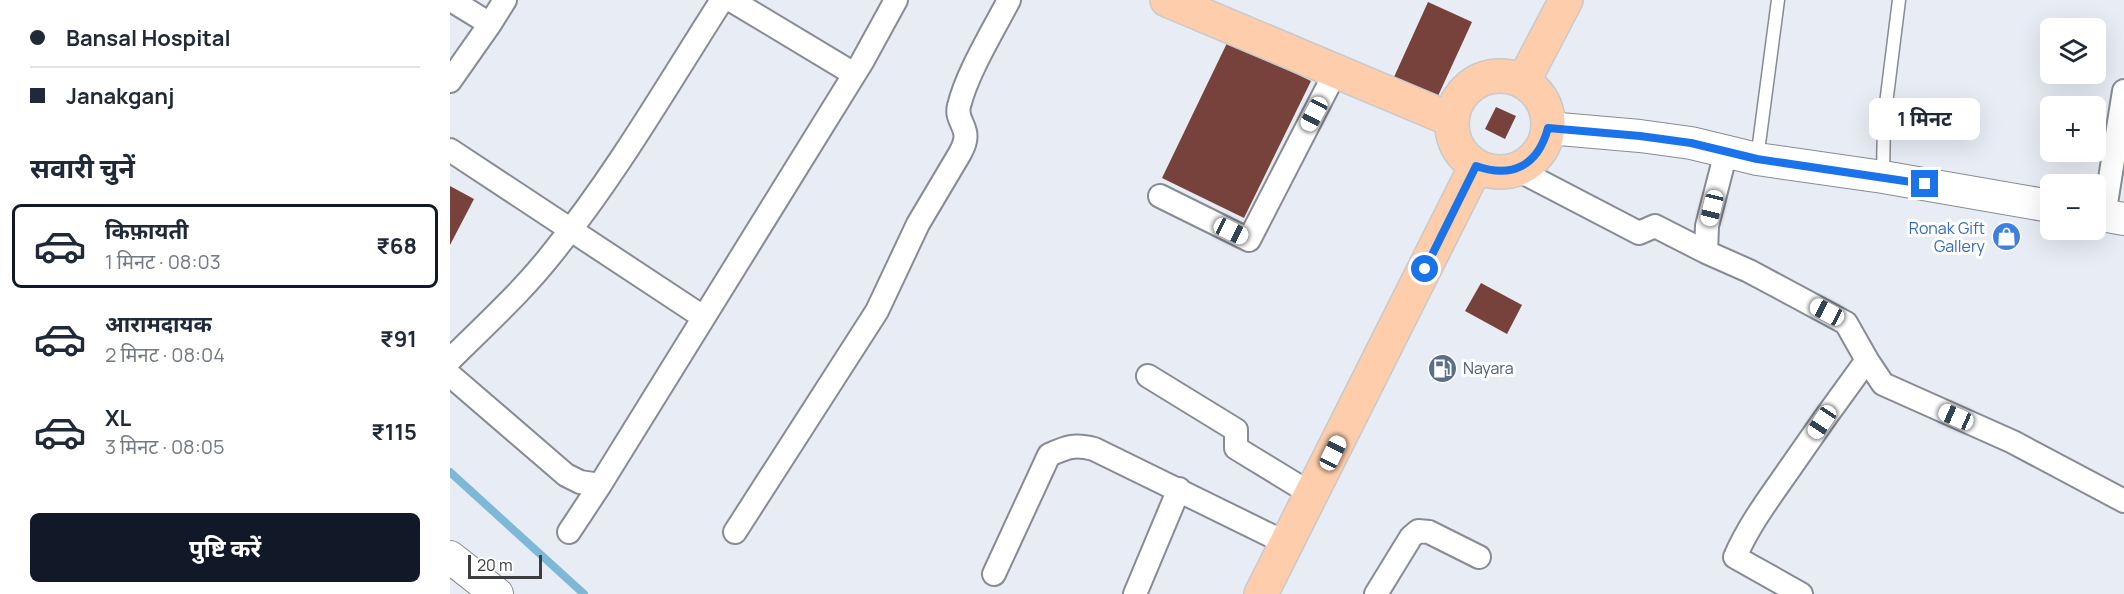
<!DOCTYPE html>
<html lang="hi">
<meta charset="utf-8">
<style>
:root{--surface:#fff;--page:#f2f2f3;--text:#1f2937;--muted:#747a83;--line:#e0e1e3;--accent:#111827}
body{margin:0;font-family:Manrope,"Noto Sans Devanagari",sans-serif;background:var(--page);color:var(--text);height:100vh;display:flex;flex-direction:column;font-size:22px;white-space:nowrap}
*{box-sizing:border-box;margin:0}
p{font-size:20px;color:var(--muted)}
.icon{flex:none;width:33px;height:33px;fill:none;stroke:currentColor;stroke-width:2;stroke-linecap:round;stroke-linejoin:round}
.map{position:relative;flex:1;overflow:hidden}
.sheet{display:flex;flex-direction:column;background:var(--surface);width:450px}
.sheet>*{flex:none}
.banner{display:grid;align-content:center;height:132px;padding:0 30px;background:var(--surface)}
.controls{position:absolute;left:1590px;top:18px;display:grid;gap:12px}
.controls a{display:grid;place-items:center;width:66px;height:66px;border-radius:9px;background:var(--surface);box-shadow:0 6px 24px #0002;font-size:30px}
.scale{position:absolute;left:18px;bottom:15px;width:74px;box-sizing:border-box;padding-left:6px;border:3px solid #3b3d40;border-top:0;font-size:16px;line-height:21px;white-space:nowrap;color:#3b3d40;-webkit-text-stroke:4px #fff;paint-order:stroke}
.end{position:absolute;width:27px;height:27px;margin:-14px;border:8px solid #1a73e8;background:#fff;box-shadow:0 0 0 3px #fff}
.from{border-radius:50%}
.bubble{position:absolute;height:42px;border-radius:9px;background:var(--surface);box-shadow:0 6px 24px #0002;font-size:20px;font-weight:700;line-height:42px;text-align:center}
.car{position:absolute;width:18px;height:36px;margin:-18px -9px;border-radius:8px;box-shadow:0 0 4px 2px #0007;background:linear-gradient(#fff 24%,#345 0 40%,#fff 0 76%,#345 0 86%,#fff 0)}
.banner b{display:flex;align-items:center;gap:21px;height:57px;font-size:22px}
.banner b+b{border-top:2px solid var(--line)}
.banner i{width:15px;height:15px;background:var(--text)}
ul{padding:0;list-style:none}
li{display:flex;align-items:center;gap:18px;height:84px;margin:0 12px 9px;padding:0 18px;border:3px solid transparent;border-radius:9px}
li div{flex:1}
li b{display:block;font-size:22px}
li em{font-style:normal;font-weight:700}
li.current{border-color:var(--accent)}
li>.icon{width:54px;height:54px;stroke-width:1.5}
h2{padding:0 30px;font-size:27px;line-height:72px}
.action{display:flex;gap:12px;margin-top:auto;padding:12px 30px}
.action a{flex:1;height:69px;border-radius:9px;background:var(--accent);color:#fff;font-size:24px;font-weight:700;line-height:69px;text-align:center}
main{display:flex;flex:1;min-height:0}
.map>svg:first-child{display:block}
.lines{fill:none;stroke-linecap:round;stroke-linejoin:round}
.stream{stroke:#7db9d6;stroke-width:8}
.building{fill:#77423b}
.lane-casing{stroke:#878b93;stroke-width:15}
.street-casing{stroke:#878b93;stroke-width:26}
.secondary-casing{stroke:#878b93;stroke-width:34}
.primary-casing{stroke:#c8c9ca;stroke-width:36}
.lane{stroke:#fff;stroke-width:12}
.street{stroke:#fff;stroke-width:22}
.secondary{stroke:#fff;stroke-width:32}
.primary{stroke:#feceac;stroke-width:33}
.route{stroke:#1a73e8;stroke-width:8}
.labels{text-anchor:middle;stroke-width:6;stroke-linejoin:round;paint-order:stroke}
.shop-label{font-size:16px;fill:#366cbe;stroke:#fff;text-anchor:end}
.service-label{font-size:16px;fill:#4e5e75;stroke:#fff;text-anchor:start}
</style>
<main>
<section class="sheet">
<div class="banner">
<b><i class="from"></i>Bansal Hospital</b>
<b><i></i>Janakganj</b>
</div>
<h2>सवारी चुनें</h2>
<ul>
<li class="current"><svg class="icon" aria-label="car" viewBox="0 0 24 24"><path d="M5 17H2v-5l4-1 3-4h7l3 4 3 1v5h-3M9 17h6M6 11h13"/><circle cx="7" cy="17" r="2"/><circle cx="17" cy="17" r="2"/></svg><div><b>किफ़ायती</b><p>1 मिनट · 08:03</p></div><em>₹68</em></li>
<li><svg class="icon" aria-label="car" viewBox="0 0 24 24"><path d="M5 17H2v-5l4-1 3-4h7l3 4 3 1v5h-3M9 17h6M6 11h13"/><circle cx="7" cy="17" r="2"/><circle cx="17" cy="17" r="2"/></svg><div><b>आरामदायक</b><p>2 मिनट · 08:04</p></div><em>₹91</em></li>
<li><svg class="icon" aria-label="car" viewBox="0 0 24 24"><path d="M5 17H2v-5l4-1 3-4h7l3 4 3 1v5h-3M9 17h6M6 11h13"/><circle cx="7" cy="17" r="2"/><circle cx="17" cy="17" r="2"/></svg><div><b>XL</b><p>3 मिनट · 08:05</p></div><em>₹115</em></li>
</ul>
<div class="action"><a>पुष्टि करें</a></div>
</section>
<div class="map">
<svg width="1674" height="594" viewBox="0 0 1674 594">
<rect width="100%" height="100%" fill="#e8ecf5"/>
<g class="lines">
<!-- stream -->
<path class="stream" d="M0,472L134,594"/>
</g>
<!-- building -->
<path class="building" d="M978,2L1022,22L988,96L944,77Z
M778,41L861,81L794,218L712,178Z
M1046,107L1066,116L1055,139L1035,129Z
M0,186L24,199L0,245Z
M1031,283L1072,305L1057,334L1015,311Z"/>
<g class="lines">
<defs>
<path id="lane" d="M1307,159L1328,0
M1433,176L1434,120L1449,0"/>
<path id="street" d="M1,0L40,24
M281,0L404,74
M0,81L40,24L55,0
M0,150L253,317
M1276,152L1257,226L1256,252L1299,271L1396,323L1417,360
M1066,169L1189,233L1205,226L1256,252
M710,196L799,240L886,71
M1654,216L1674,91
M0,360C36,324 73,291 104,251C167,173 218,84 272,0
M0,375L116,475L130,482L150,485L412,62L446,0
M698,376L786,430V448L863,495
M119,532L150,485
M285,532L427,311L468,224L509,155C513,148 517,140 515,132C513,122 506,117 509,106C517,73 543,31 559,0
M544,574L599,455C617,447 624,444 644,449L838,544
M685,594L729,489
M926,594L961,537L968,531L979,532L1029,557
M1351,594L1285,557C1298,527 1317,501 1336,474C1362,436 1389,398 1417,360L1433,384L1563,442L1674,501"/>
<path id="secondary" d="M1098,128L1190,136L1241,143L1307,159L1433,177L1600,206
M1646,214L1674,219
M0,557L47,594"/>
<path id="primary" d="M717,0L1002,120
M1002 124a48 48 0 1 1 96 0a48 48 0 1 1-96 0Z
M1073,82L1116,0
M811,594L1026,166"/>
</defs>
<!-- lane casing -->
<use href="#lane" class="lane-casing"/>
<!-- street casing -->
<use href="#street" class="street-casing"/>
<!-- secondary casing -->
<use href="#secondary" class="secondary-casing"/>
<!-- primary casing -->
<use href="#primary" class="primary-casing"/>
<!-- lane -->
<use href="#lane" class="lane"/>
<!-- street -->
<use href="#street" class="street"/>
<!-- secondary -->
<use href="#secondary" class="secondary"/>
<!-- primary -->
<use href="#primary" class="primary"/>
</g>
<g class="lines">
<!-- route -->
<path class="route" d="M975,269L1026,166C1063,179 1088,165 1098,128L1190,136L1241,143L1307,159L1475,184"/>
</g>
<!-- icons -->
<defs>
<symbol id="shop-disc" viewBox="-11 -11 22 22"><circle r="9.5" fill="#3f7fe0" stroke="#fff"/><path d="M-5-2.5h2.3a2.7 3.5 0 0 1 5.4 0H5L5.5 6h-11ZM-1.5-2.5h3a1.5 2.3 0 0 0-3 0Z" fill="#fff"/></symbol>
<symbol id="fuel-disc" viewBox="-11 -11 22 22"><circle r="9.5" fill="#5c6f8a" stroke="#fff"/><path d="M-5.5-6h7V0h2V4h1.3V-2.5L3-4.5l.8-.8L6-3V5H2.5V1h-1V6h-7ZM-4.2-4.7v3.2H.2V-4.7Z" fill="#fff"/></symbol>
</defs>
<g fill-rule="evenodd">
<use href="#shop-disc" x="1540" y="220" width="33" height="33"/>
<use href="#fuel-disc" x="976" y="352" width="33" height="33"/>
</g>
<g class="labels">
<!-- shop labels -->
<g class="shop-label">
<text x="1535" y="234">Ronak Gift<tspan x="1535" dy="18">Gallery</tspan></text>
</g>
<!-- service labels -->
<g class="service-label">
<text x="1013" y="374">Nayara</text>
</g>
</g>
</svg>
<div class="controls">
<a><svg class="icon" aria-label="layers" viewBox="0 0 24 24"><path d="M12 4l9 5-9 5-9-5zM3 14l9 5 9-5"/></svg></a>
<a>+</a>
<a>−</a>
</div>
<div class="scale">20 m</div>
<i class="end from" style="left:975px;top:269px"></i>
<i class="end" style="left:1475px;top:184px"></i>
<div class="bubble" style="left:1419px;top:98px;width:111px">1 मिनट</div>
<i class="car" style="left:864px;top:114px;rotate:208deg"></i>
<i class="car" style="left:1262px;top:208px;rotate:194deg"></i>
<i class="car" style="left:781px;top:231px;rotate:116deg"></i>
<i class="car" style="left:1377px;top:312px;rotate:298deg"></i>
<i class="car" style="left:1506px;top:417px;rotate:294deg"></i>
<i class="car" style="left:1372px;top:422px;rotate:214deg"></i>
<i class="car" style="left:883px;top:453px;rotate:26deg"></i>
</div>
</main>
